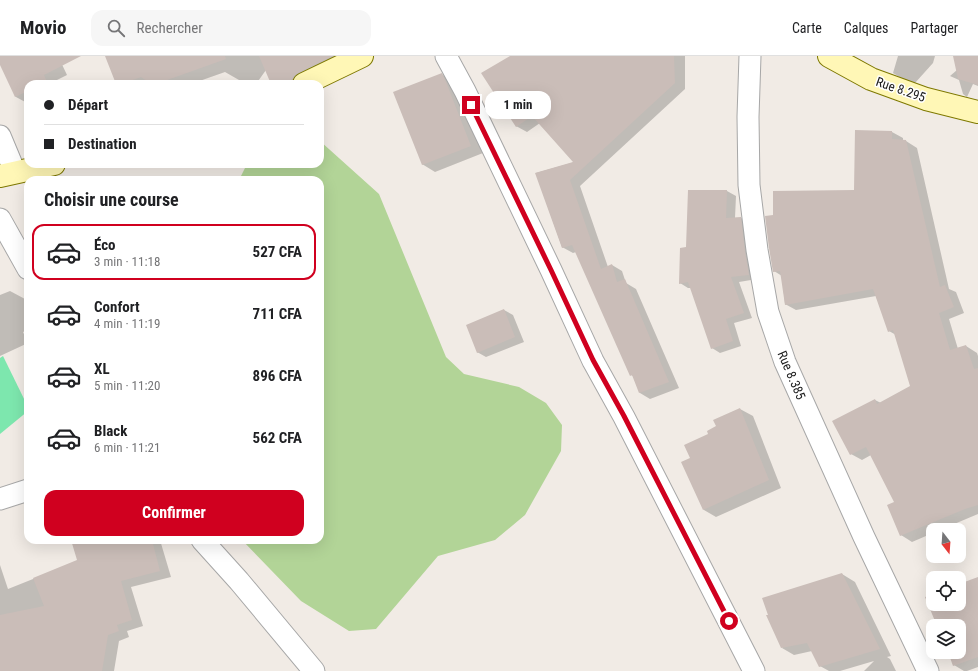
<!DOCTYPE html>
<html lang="fr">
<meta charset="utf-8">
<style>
:root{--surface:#fff;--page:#f6f6f6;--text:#202124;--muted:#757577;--line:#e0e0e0;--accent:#d0001f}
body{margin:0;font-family:"Roboto Condensed",sans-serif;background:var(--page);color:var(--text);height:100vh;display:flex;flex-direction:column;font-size:15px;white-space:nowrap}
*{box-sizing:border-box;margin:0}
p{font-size:13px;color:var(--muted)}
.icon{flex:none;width:22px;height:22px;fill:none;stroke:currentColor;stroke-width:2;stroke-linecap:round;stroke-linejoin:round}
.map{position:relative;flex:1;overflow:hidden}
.details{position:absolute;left:24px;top:120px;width:300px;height:368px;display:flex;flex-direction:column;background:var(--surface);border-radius:12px;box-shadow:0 4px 16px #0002}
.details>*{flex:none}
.banner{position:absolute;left:24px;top:24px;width:300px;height:88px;border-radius:12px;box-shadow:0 4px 16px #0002;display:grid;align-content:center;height:88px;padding:0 20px;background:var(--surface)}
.needle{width:26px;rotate:163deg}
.buttons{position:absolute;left:926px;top:467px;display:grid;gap:8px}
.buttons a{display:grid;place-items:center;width:40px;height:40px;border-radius:8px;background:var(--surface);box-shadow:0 4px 16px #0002;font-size:20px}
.end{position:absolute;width:18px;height:18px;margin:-9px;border:5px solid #d0001f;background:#fff;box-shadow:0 0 0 2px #fff}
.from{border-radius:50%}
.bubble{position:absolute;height:28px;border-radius:12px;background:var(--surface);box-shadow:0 4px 16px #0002;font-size:13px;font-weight:700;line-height:28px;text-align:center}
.banner b{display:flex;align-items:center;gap:14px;height:38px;font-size:15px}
.banner b+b{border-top:1px solid var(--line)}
.banner i{width:10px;height:10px;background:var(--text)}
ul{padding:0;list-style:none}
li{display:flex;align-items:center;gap:12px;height:56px;margin:0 8px 6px;padding:0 12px;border:2px solid transparent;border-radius:12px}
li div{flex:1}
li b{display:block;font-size:15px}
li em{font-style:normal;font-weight:700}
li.on{border-color:var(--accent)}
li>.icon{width:36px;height:36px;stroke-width:1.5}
h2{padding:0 20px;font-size:18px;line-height:48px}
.primary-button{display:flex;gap:8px;margin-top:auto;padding:8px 20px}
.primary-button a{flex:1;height:46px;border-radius:12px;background:var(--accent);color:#fff;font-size:16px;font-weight:700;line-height:46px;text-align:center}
header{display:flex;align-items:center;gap:24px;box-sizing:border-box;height:56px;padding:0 20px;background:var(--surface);border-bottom:1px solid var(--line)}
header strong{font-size:19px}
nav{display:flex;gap:22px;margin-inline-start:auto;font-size:14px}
.search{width:280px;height:36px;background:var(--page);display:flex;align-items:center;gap:10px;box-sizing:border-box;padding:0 14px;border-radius:12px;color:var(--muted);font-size:15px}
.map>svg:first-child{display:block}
.forest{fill:#b2d497}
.pitch{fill:#7de7ae}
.shadow{fill:#0003}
.building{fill:#cabdb8}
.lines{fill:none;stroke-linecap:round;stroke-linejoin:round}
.street-casing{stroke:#a7a7a7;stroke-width:23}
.secondary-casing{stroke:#7e7800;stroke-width:24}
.street{stroke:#fff;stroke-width:21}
.secondary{stroke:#fff7b6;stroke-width:22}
.route{stroke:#d0001f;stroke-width:5}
.labels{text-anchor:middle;stroke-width:3;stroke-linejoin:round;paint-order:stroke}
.street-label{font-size:13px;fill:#202020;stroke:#fff}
</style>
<header>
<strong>Movio</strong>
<div class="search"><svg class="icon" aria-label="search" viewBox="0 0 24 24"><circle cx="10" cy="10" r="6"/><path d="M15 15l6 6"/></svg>Rechercher</div>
<nav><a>Carte</a><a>Calques</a><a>Partager</a></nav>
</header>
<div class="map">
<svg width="978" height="615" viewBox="0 0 978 615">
<rect width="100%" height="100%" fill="#f1ebe5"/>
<!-- forest -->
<path class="forest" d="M320,85L379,138L446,301L464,318L519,331L546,347L562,369L561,395L525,459L495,484L438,500L376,573L349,575L301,545L242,484H320V124H239L247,108H320Z"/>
<!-- pitch -->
<path class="pitch" d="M3,300L28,351V355L0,378V302Z"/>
<!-- shadow -->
<path class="shadow" d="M0,0H58L67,19L55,25L56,28H28V46L27,47L16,41L0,7Z
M106,0H363L309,28H272L266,14L256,28L239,24L225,16L191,28H117Z
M512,0H685V33L580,130L608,211L612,209L622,215L626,227L636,233L679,332L650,343L640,337L633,320L631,319L576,196L573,197L562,191L536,117L575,106L540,67L527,76L516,70Z
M898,0H935L933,7L915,27L901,22L893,17Z
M962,0H978V30L973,28L967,41L963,38L959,24L950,20L957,14Z
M441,18L454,25L459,34L483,97L435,116L422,108Z
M856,75L892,76L903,82V85H906L917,92L949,233L956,236L964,257L949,263L958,293L966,290L977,297L978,300V458L940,474H933V477L912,486L901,479L896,446L871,399L862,404L851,398L875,344L881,347L912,331L896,279L889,275L876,240L796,254L785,248L782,220L774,215V160L855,135Z
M689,135H727L736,140L735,162H741L749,167L757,223L739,226L752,262L734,267L741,290L720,297L712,292L691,232H688L680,227L687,192Z
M10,235L25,243L28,250V274L23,276L28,287L0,300V239Z
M504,254L513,259L524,286L486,301L477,296Z
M740,353L753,360L781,432L716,461L704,454L691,403L710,378Z
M72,484H160L171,521L131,531L143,570L127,575L129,581L119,585L114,615H0V509L8,533L78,505Z
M842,518L855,526L891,600L887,601L890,603L896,615H864L874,605L840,615H829L820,610L812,595L794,599L782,592Z
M978,525V611L967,615H964L954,609L949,596H959V570H938L926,542L933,539V548H959V529Z"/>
<!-- building -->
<path class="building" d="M0,0H81L44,19L47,26L43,28H28V35L15,41L0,9Z
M105,0H225L226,3L156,28H151L141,21L122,28H116Z
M259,0H333L298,17L293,21L292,28H271Z
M510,0H674L675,27L570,124L601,213L612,208L617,226L625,223L669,326L639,337L632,319L630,320L572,189L562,192L535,117L573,106L532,60L516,71L481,17Z
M953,0H978V29L958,23Z
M442,17L446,26L471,90L422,109L393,36Z
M855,74L892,75V83L906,84L940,231L945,229L954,251L939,257L950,294L966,289L974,313L978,312V449L965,453L900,480L887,449L894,446L866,391L850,399L832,365L875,343L877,348L910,330L893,274L888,276L873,233L785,249L780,215L773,216L769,192L765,160L773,159V135L854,134Z
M688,134H727L726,162L741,161L745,196L749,219L731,221L744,257L726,263L733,285L711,293L688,226L679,228L680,192L686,191Z
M504,253L515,281L477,297L466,269Z
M740,352L769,424L703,454L681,406L690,402L684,389L708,378L707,375L716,370L713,364Z
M71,484H152L160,515L121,525L132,564L117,569L119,575L108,579L102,615H0V559L44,550L33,522L77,504Z
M842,517L880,593L819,611L807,587L781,592L766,559H768L762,542Z
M978,521V601L953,610L948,596H959V570H937L925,541L933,538V548H959V528Z"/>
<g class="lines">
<defs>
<path id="street" d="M446,0L465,35L551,214L593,305L624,361L754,615
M750,0L748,61L749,129L757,194L768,256L785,306L864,481L928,615
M0,80L15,116
M0,163L28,213
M0,443L28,434
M202,484L239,525L314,615"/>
<path id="secondary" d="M829,0L871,23L926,43L978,56
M304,28L362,0
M0,120L54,108"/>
</defs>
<!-- street casing -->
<use href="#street" class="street-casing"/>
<!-- secondary casing -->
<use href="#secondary" class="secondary-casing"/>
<!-- street -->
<use href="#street" class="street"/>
<!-- secondary -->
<use href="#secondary" class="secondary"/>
</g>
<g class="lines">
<!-- route -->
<path class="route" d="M471,49L551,214L593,304L624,360L729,565"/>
</g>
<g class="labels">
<!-- street labels -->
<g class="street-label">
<text transform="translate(901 33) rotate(19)" y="5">Rue 8.295</text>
<text transform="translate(792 319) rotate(67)" y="5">Rue 8.385</text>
</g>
</g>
</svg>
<div class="buttons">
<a><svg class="needle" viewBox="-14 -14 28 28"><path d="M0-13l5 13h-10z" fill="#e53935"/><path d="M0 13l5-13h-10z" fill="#757577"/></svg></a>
<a><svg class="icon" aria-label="locate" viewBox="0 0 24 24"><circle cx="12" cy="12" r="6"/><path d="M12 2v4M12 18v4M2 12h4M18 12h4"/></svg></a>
<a><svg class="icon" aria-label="layers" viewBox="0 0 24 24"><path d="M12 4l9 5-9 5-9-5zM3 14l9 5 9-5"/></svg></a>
</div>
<i class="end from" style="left:729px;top:565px"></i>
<i class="end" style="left:471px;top:49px"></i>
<div class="bubble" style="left:485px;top:35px;width:66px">1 min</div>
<div class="banner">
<b><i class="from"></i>Départ</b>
<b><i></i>Destination</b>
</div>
<section class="details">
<h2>Choisir une course</h2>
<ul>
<li class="on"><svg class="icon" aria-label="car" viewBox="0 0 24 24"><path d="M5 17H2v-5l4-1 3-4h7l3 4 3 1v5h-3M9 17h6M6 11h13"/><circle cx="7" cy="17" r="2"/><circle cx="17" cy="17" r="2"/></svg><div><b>Éco</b><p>3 min · 11:18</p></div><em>527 CFA</em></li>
<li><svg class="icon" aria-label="car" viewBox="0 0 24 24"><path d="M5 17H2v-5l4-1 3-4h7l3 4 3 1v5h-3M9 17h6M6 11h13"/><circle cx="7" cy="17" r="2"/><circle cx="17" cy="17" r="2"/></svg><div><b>Confort</b><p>4 min · 11:19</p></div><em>711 CFA</em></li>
<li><svg class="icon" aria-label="car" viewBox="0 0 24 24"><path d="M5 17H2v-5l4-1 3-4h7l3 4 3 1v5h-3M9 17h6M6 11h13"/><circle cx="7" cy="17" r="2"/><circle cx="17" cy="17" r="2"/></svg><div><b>XL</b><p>5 min · 11:20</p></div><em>896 CFA</em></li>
<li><svg class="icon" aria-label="car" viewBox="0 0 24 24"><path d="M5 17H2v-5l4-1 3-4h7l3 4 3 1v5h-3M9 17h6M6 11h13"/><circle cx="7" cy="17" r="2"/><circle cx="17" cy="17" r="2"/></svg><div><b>Black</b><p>6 min · 11:21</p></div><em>562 CFA</em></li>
</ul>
<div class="primary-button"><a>Confirmer</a></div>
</section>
</div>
